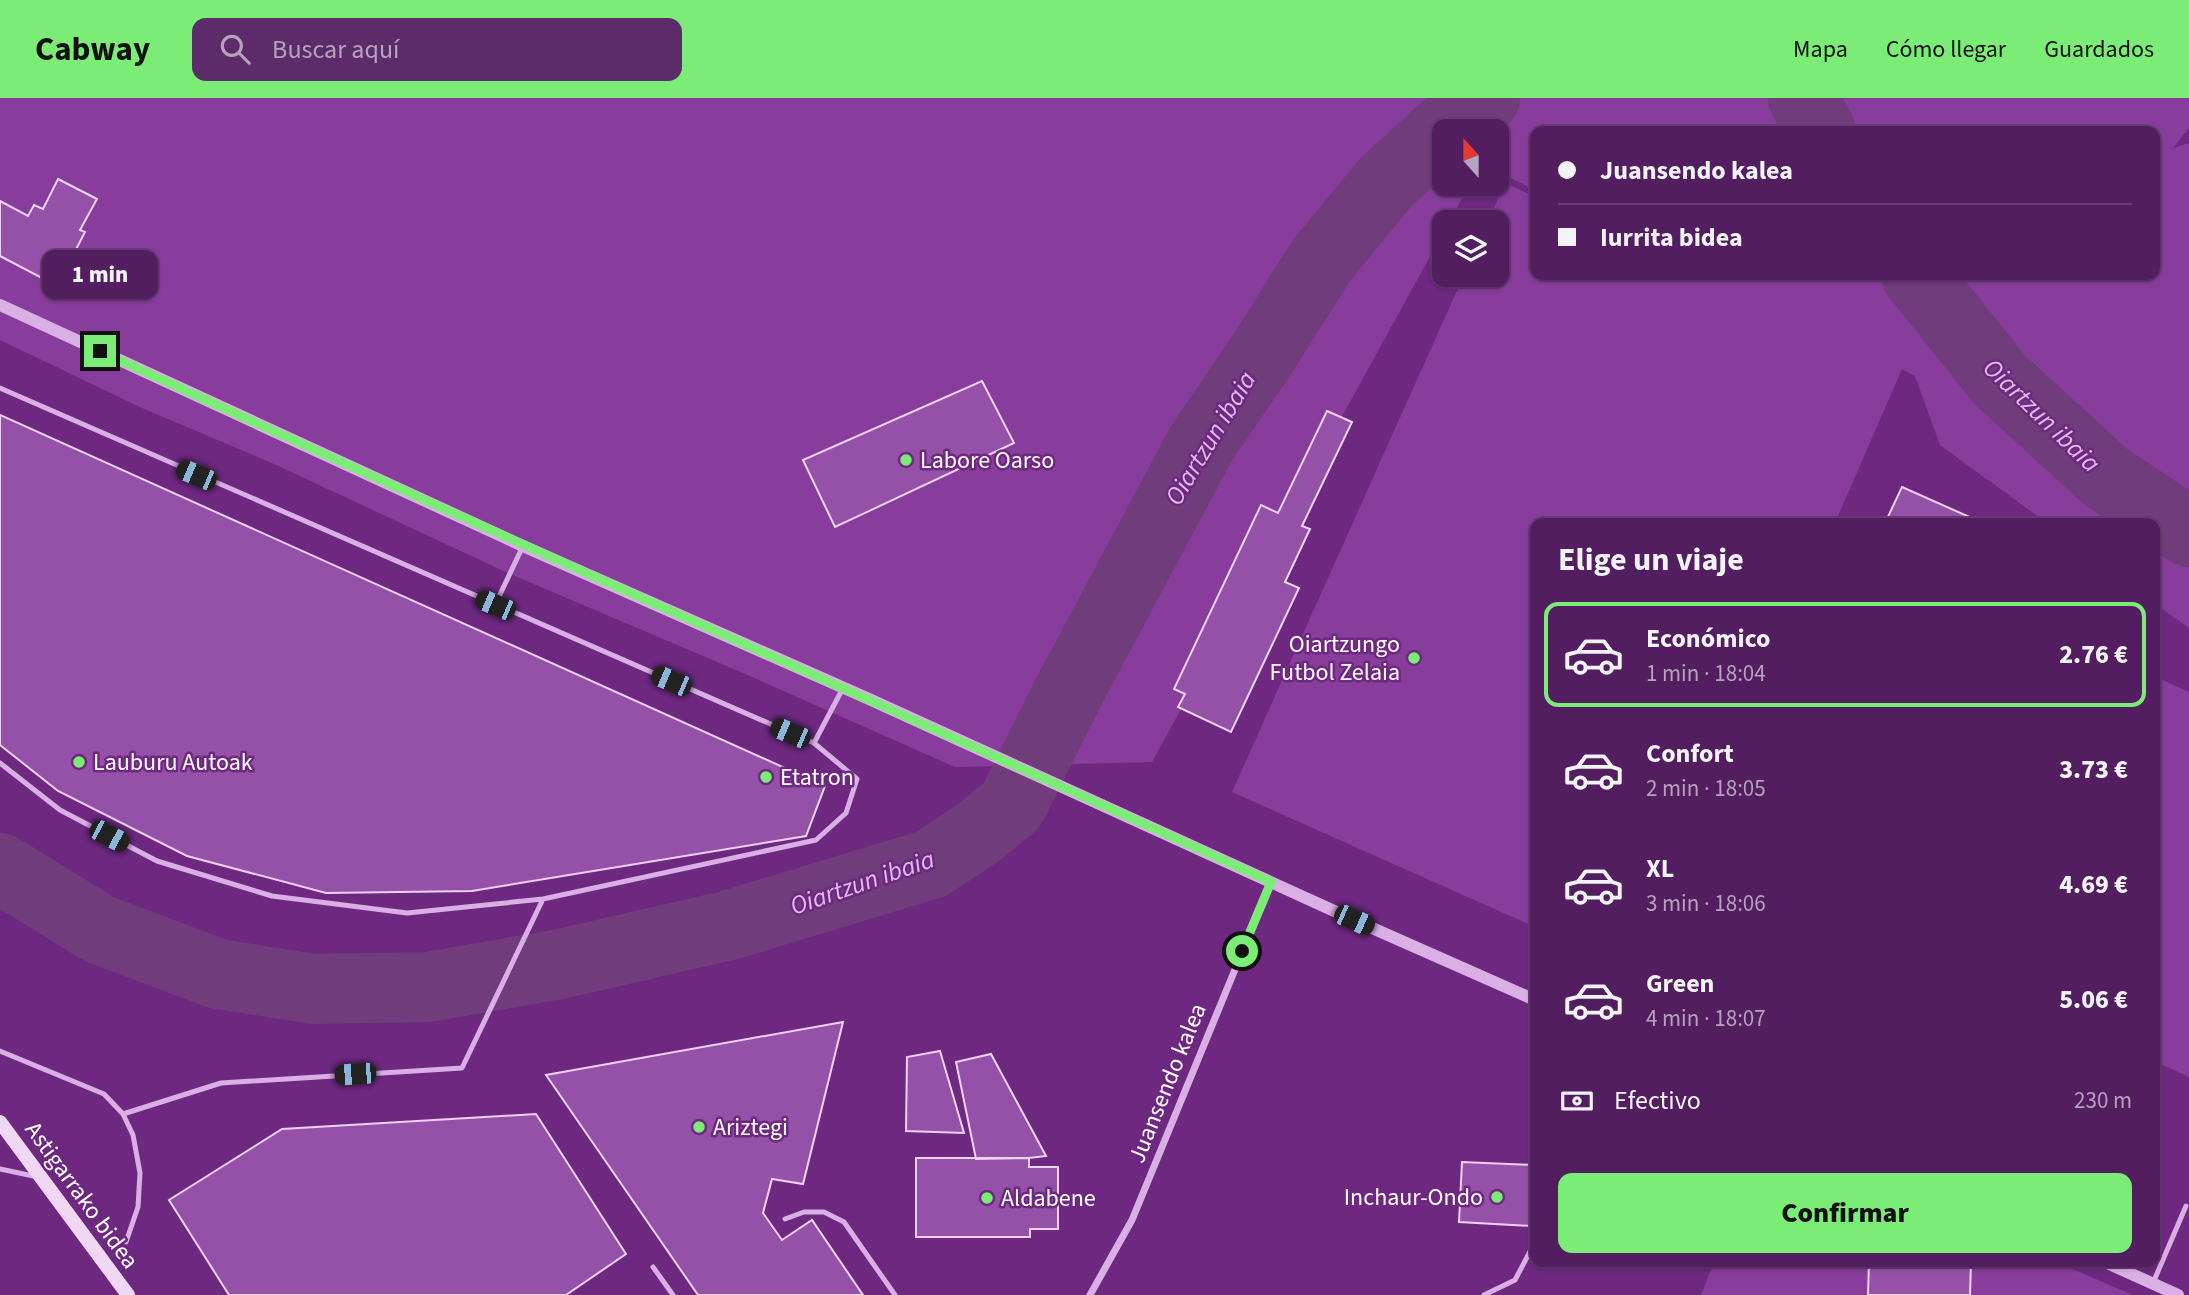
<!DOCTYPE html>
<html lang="es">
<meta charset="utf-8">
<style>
:root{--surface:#521e60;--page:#5c2b69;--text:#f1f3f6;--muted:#b5a2bd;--line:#683c75;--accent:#7bed76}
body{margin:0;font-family:"Source Sans 3",sans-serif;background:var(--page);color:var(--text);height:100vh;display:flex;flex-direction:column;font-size:26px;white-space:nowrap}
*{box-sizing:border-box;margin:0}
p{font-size:23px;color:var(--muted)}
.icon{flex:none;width:38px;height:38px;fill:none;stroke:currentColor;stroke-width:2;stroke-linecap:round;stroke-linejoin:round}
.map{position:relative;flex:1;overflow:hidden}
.drawer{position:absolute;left:1530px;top:420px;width:630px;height:749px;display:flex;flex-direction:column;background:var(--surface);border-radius:14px;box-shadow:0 2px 5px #0004,0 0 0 2px var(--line)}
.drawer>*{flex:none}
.guide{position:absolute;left:1530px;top:28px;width:630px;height:154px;border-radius:14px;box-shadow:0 2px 5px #0004,0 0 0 2px var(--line);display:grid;align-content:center;height:154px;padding:0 28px;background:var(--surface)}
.needle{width:46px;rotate:339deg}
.controls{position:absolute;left:1432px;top:21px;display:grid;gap:14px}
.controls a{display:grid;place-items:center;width:77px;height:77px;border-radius:14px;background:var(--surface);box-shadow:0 2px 5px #0004,0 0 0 2px var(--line);font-size:35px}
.end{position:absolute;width:32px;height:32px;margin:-16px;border:9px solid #7bed76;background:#111;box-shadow:0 0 0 4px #111}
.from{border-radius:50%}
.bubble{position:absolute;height:49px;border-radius:14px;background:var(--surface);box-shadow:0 2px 5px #0004,0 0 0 2px var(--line);font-size:23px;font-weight:800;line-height:49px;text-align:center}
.car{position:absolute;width:21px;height:42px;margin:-21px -10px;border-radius:9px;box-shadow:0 0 5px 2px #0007;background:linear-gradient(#222 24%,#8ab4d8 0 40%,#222 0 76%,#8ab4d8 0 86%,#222 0)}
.guide b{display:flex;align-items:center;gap:24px;height:66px;font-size:26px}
.guide b+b{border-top:2px solid var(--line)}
.guide i{width:18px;height:18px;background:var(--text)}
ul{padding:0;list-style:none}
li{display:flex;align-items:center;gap:21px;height:105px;margin:0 14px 10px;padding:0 14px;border:4px solid transparent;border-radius:14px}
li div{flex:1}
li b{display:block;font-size:26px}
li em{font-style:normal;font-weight:800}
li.on{border-color:var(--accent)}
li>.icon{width:63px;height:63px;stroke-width:1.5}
h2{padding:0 28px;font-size:32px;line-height:84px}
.pay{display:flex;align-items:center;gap:18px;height:77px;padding:0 28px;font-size:26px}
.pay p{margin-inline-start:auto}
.primary-button{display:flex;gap:14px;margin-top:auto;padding:14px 28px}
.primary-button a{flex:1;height:80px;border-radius:14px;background:var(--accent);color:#111;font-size:28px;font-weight:800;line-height:80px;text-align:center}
header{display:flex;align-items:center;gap:42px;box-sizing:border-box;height:98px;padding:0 35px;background:var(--accent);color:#111}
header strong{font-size:33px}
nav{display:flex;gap:38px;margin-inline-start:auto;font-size:24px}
.search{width:490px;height:63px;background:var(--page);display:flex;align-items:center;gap:18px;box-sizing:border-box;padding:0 24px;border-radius:14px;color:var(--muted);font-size:26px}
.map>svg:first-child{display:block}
.green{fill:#883d9d}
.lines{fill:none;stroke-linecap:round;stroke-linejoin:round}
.river{stroke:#703c7c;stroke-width:70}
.building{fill:#9551a8;stroke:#edd2f4;stroke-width:2}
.service{stroke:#daafe5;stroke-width:5}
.minor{stroke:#daafe5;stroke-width:7}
.tertiary{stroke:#daafe5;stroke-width:12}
.secondary{stroke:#f0d8f5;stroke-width:14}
.route{stroke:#7bed76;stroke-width:9}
.poi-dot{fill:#7bed76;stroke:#6e2880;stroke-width:2.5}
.labels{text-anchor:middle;stroke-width:5;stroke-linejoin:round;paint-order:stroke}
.poi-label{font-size:24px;fill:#fff;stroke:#6e2880;text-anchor:start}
.street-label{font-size:24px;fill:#fff;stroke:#6e2880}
.water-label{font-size:26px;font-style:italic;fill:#e2baed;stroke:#6e2880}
</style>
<header>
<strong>Cabway</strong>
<div class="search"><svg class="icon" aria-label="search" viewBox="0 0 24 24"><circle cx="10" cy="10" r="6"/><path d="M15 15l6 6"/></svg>Buscar aquí</div>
<nav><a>Mapa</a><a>Cómo llegar</a><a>Guardados</a></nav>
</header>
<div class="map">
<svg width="2189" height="1197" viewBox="0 0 2189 1197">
<rect width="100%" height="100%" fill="#6e2880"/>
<!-- green -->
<path class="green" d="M0,0H2189V30L2173,50L2189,45V530L2154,505V425H2047L1940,347L1915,278L1902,271L1835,425H1535V829L1232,694L1464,177H1496V124H1488L1505,85L1535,99V177H2154V33H1535V92L1496,73V33H1444V86H1470L1449,124H1444V133L1152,664L955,669L743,575L508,475L274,366L142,310L0,242Z
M2154,578L2189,594V979L2154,963Z
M1714,1164H2056L2133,1197H1701Z"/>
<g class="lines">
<!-- river -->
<path class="river" d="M1803,0L1821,33
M1916,177L2000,282L2106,379L2189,434
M0,770L99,831L218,876L314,891L428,889L560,866L730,827L931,766L978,735L1012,707L1068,595L1201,346L1263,255L1321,163L1386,84L1465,12L1485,0"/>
</g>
<!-- building -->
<path class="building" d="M58,81L97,101L80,132L85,134L57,188L0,158V103L28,118L34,107L43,111Z
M982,283L1014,345L835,429L803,362Z
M1327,313L1352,324L1302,428L1310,431L1285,484L1299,490L1231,634L1178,609L1185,596L1174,591L1261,407L1278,415Z
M0,317L825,688L806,738L472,793L326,795L187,758L58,693L0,647Z
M1902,389L1983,425H1885Z
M843,924L803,1086L772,1081L763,1115L782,1142L812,1122L863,1197H698L546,977Z
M940,953L964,1035L906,1033L907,959Z
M991,956L1046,1058L1029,1060L976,1061L956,964Z
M536,1016L626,1156L566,1197H229L169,1102L282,1031Z
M916,1060H1029V1069H1058V1131H1030V1139H916Z
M1462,1064L1535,1067L1532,1128L1459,1124Z
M1869,1164H1971L1970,1197H1868Z"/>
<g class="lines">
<!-- service -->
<path class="service" d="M0,290L814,645L857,681L846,715L816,742L543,801L407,815L272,798L157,763L60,712L0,665
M495,507L523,448
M814,645L843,590
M0,953L104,996L123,1016L133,1037L140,1075L138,1109L126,1144
M123,1016L221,985L462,970L543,801
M0,1071L38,1079
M785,1121L804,1114H824L844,1124L895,1197
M653,1169L673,1197
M2153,1185L2186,1108
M1484,1197L1515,1182L1535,1144"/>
<!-- minor -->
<path class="minor" d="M1090,1197L1132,1122L1271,784"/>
<!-- tertiary -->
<path class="tertiary" d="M0,207L523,448L869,601L1354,822L1535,902
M2105,1164L2178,1197"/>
<!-- secondary -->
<path class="secondary" d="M0,1024L128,1197"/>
</g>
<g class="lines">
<!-- route -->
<path class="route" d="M100,253C488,434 881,605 1271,784L1242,853"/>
</g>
<!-- markers -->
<g class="poi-dot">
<circle cx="906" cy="362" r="7"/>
<circle cx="1414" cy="560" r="7"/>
<circle cx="79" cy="664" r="7"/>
<circle cx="766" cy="679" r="7"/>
<circle cx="699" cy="1029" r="7"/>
<circle cx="1497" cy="1099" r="7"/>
<circle cx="987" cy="1100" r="7"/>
</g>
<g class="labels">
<!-- poi labels -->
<g class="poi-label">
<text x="920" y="370">Labore Oarso</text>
<text x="1400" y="554" text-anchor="end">Oiartzungo<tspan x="1400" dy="28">Futbol Zelaia</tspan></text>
<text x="93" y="672">Lauburu Autoak</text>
<text x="780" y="687">Etatron</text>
<text x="713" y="1037">Ariztegi</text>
<text x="1483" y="1107" text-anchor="end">Inchaur-Ondo</text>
<text x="1001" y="1108">Aldabene</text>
</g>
<!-- street labels -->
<g class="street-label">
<text transform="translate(1167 985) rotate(-68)" y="8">Juansendo kalea</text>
<text transform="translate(82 1097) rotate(54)" y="8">Astigarrako bidea</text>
</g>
<!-- water labels -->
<g class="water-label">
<text transform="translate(2042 317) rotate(44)" y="9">Oiartzun ibaia</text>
<text transform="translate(1210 340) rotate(-59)" y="9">Oiartzun ibaia</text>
<text transform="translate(862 784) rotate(-19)" y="9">Oiartzun ibaia</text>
</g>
</g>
</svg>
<div class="controls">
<a><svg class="needle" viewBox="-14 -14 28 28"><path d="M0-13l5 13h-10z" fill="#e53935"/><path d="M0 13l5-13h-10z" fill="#b5a2bd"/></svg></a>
<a><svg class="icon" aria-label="layers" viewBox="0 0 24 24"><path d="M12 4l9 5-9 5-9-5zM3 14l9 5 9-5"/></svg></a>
</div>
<i class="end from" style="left:1242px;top:853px"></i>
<i class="end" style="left:100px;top:253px"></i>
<div class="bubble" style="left:42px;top:152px;width:116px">1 min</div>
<i class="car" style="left:196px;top:377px;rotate:293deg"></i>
<i class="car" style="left:495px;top:507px;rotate:293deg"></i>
<i class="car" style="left:671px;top:583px;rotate:293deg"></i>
<i class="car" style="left:790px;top:635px;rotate:293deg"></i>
<i class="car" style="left:109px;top:738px;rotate:118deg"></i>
<i class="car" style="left:1354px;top:822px;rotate:114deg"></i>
<i class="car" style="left:355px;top:976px;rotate:266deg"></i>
<div class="guide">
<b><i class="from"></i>Juansendo kalea</b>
<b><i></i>Iurrita bidea</b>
</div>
<section class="drawer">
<h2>Elige un viaje</h2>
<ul>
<li class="on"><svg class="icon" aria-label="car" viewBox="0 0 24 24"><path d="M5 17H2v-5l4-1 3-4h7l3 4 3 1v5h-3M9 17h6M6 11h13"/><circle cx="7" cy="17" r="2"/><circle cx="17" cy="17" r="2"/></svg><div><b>Económico</b><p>1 min · 18:04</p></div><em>2.76 €</em></li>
<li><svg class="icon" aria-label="car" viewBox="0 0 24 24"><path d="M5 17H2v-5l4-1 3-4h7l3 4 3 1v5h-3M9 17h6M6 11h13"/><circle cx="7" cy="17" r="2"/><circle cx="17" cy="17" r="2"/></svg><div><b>Confort</b><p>2 min · 18:05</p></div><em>3.73 €</em></li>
<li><svg class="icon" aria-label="car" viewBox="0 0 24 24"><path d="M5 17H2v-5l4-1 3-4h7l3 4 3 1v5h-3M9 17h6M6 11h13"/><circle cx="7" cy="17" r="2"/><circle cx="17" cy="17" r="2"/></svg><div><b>XL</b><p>3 min · 18:06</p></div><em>4.69 €</em></li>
<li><svg class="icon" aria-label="car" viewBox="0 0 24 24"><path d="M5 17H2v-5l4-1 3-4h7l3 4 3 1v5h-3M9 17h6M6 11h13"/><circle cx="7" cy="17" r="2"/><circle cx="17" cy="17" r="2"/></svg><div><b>Green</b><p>4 min · 18:07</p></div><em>5.06 €</em></li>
</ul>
<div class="pay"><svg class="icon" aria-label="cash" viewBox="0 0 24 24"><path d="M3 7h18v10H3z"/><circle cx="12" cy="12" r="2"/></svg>Efectivo<p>230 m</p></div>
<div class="primary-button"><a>Confirmar</a></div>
</section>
</div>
